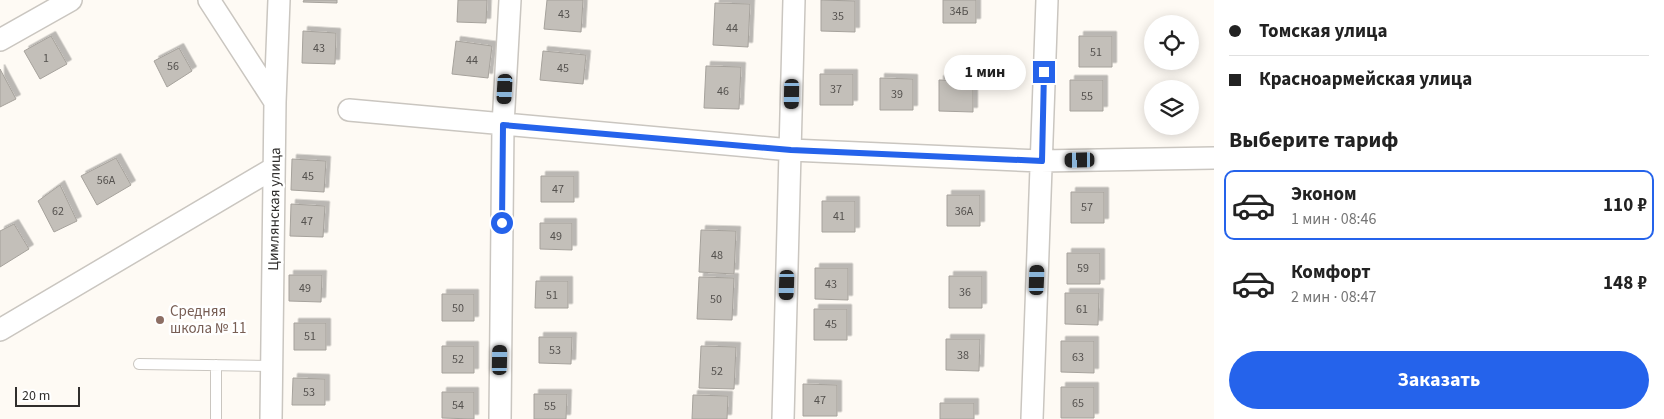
<!DOCTYPE html>
<html lang="ru">
<meta charset="utf-8">
<style>
:root{--surface:#fff;--page:#f2f2f2;--text:#222;--muted:#767676;--line:#e0e0e0;--accent:#2563eb}
body{margin:0;font-family:"Source Sans 3",sans-serif;background:var(--page);color:var(--text);height:100vh;display:flex;flex-direction:column;font-size:19px;white-space:nowrap}
*{box-sizing:border-box;margin:0}
p{font-size:16px;color:var(--muted)}
.icon{flex:none;width:28px;height:28px;fill:none;stroke:currentColor;stroke-width:2;stroke-linecap:round;stroke-linejoin:round}
.map{position:relative;flex:1;overflow:hidden}
.side{display:flex;flex-direction:column;background:var(--surface);width:450px}
.side>*{flex:none}
.banner{display:grid;align-content:center;height:110px;padding:0 15px;background:var(--surface)}
.fabs{position:absolute;left:1144px;top:15px;display:grid;gap:10px}
.fabs a{display:grid;place-items:center;width:55px;height:55px;border-radius:50%;background:var(--surface);box-shadow:0 2px 12px #0003;font-size:25px}
.scale{position:absolute;left:15px;bottom:12px;width:65px;box-sizing:border-box;padding-left:5px;border:2px solid #302e2c;border-top:0;font-size:14px;line-height:18px;white-space:nowrap;color:#302e2c;-webkit-text-stroke:4px #fff;paint-order:stroke}
.end{position:absolute;width:22px;height:22px;margin:-11px;border:6px solid #2563eb;background:#fff;box-shadow:0 0 0 2px #fff}
.from{border-radius:50%}
.bubble{position:absolute;height:35px;border-radius:18px;background:var(--surface);box-shadow:0 2px 12px #0003;font-size:16px;font-weight:700;line-height:35px;text-align:center}
.car{position:absolute;width:15px;height:30px;margin:-15px -8px;border-radius:6px;box-shadow:0 0 4px 1px #0007;background:linear-gradient(#222 24%,#8ab4d8 0 40%,#222 0 76%,#8ab4d8 0 86%,#222 0)}
.banner b{display:flex;align-items:center;gap:18px;height:48px;font-size:19px}
.banner b+b{border-top:1px solid var(--line)}
.banner i{width:12px;height:12px;background:var(--text)}
ul{padding:0;list-style:none}
li{display:flex;align-items:center;gap:15px;height:70px;margin:0 10px 8px;padding:0 5px;border:2px solid transparent;border-radius:10px}
li div{flex:1}
li b{display:block;font-size:19px}
li em{font-style:normal;font-weight:700}
li.selected{border-color:var(--accent)}
li>.icon{width:45px;height:45px;stroke-width:1.5}
h2{padding:0 15px;font-size:22px;line-height:60px}
.action{display:flex;gap:10px;margin-top:auto;padding:10px 15px}
.action a{flex:1;height:58px;border-radius:30px;background:var(--accent);color:#fff;font-size:20px;font-weight:700;line-height:58px;text-align:center}
main{display:flex;flex:1;min-height:0}
.map>svg:first-child{display:block}
.building{fill:#c3bfb9;stroke:#a6a29c;filter:url(#shadow)}
.lines{fill:none;stroke-linecap:round;stroke-linejoin:round}
.service-casing{stroke:#cac6c0;stroke-width:12}
.minor-casing{stroke:#cac6c0;stroke-width:24}
.service{stroke:#fff;stroke-width:10}
.minor{stroke:#fff;stroke-width:21}
.route{stroke:#2563eb;stroke-width:6}
.education-dot{fill:#8d6e63;stroke:#fff;stroke-width:2}
.labels{text-anchor:middle;stroke-width:5;stroke-linejoin:round;paint-order:stroke}
.number-label{font-size:12px;fill:#55524f}
.street-label{font-size:15px;fill:#302e2c;stroke:#fff}
.education-label{font-size:15px;fill:#785e54;stroke:#fff;text-anchor:start}
</style>
<main>
<div class="map">
<svg width="1214" height="419" viewBox="0 0 1214 419">
<defs>
<filter id="shadow"><feDropShadow dx="4.5" dy="-4.5" stdDeviation="0" flood-color="#0004"/></filter>
</defs>
<rect width="100%" height="100%" fill="#fefaf4"/>
<!-- building -->
<path class="building" d="M304,0H337V3L303,2Z
M458,0H487L486,23L457,22Z
M547,0H583L581,32L544,29Z
M821,0L855,1V32L821,31Z
M943,0H976V23H943Z
M715,3L750,4L748,47L713,45Z
M303,31L336,33L335,64L302,63Z
M51,36L67,64L40,79L24,51Z
M1079,36H1112V67H1079Z
M456,41L492,46L488,78L452,74Z
M179,48L192,71L167,87L154,61Z
M543,51L586,55L583,84L540,80Z
M706,66L741,67L739,109L704,108Z
M0,69L16,99L0,107Z
M820,74H853V105H820Z
M880,78L913,79V110H880Z
M939,80L973,81V112L939,111Z
M1070,80H1103V111H1070Z
M116,158L131,185L97,205L81,176Z
M292,159L326,161L324,192L291,190Z
M541,176H574V202H541Z
M60,185L77,221L54,232L38,201Z
M1071,192H1104V223H1071Z
M947,195H980V226H947Z
M822,201H855V232H822Z
M291,204L325,206L323,237L290,236Z
M540,223H572V250L540,249Z
M14,224L29,249L0,267V231Z
M701,230L736,231L734,274L699,272Z
M1067,253H1100V284H1067Z
M815,268H848V300L815,299Z
M289,275H322L321,302L289,301Z
M949,276H982V308H949Z
M699,277L734,278L732,320L697,319Z
M536,281H568V308H535Z
M1065,293H1099L1098,325L1065,324Z
M442,294H474V321H442Z
M814,309H847V340H814Z
M294,323H326V350H294Z
M539,337H572L571,364L539,363Z
M946,339H980L979,371L946,370Z
M1061,341H1094V373L1061,372Z
M442,346H474V373H442Z
M701,346L736,347L734,389L699,388Z
M293,378L325,379V405H292Z
M803,384L837,385V416H803Z
M1061,387H1094V418H1061Z
M442,392H474V419L442,418Z
M534,394H567L566,419H534Z
M693,395L728,396L727,419H692Z
M940,403H974V419H940Z"/>
<g class="lines">
<defs>
<path id="service" d="M139,364L271,366
M216,365V419"/>
<path id="minor" d="M209,0L275,102
M0,40L71,0
M349,110L791,150L1041,161L1214,158
M0,330L274,168
M271,419L275,102L279,0
M500,419L503,125L510,0
M783,419L794,0
M1032,419L1047,0"/>
</defs>
<!-- service casing -->
<use href="#service" class="service-casing"/>
<!-- minor casing -->
<use href="#minor" class="minor-casing"/>
<!-- service -->
<use href="#service" class="service"/>
<!-- minor -->
<use href="#minor" class="minor"/>
</g>
<g class="lines">
<!-- route -->
<path class="route" d="M502,223L503,125L791,150L1042,161L1044,72"/>
</g>
<!-- markers -->
<circle class="education-dot" cx="160" cy="320" r="5"/>
<g class="labels">
<!-- number labels -->
<g class="number-label">
<text x="959" y="15">34Б</text>
<text x="564" y="18">43</text>
<text x="838" y="20">35</text>
<text x="732" y="32">44</text>
<text x="319" y="52">43</text>
<text x="1096" y="56">51</text>
<text x="46" y="62">1</text>
<text x="472" y="64">44</text>
<text x="173" y="70">56</text>
<text x="563" y="72">45</text>
<text x="836" y="93">37</text>
<text x="723" y="95">46</text>
<text x="897" y="98">39</text>
<text x="1087" y="100">55</text>
<text x="308" y="180">45</text>
<text x="106" y="184">56А</text>
<text x="558" y="193">47</text>
<text x="1087" y="211">57</text>
<text x="58" y="215">62</text>
<text x="964" y="215">36А</text>
<text x="839" y="220">41</text>
<text x="307" y="225">47</text>
<text x="556" y="240">49</text>
<text x="717" y="259">48</text>
<text x="1083" y="272">59</text>
<text x="831" y="288">43</text>
<text x="305" y="292">49</text>
<text x="965" y="296">36</text>
<text x="552" y="299">51</text>
<text x="716" y="303">50</text>
<text x="458" y="312">50</text>
<text x="1082" y="313">61</text>
<text x="831" y="328">45</text>
<text x="310" y="340">51</text>
<text x="555" y="354">53</text>
<text x="963" y="359">38</text>
<text x="1078" y="361">63</text>
<text x="458" y="363">52</text>
<text x="717" y="375">52</text>
<text x="309" y="396">53</text>
<text x="820" y="404">47</text>
<text x="1078" y="407">65</text>
<text x="458" y="409">54</text>
<text x="550" y="410">55</text>
</g>
<!-- street labels -->
<g class="street-label">
<text transform="translate(274 209) rotate(-89)" y="5">Цимлянская улица</text>
</g>
<!-- education labels -->
<g class="education-label">
<text x="170" y="316">Средняя<tspan x="170" dy="17">школа № 11</tspan></text>
</g>
</g>
</svg>
<div class="fabs">
<a><svg class="icon" aria-label="locate" viewBox="0 0 24 24"><circle cx="12" cy="12" r="6"/><path d="M12 2v4M12 18v4M2 12h4M18 12h4"/></svg></a>
<a><svg class="icon" aria-label="layers" viewBox="0 0 24 24"><path d="M12 4l9 5-9 5-9-5zM3 14l9 5 9-5"/></svg></a>
</div>
<div class="scale">20 m</div>
<i class="end from" style="left:502px;top:223px"></i>
<i class="end" style="left:1044px;top:72px"></i>
<div class="bubble" style="left:944px;top:55px;width:82px">1 мин</div>
<i class="car" style="left:505px;top:89px;rotate:183deg"></i>
<i class="car" style="left:792px;top:94px;rotate:181deg"></i>
<i class="car" style="left:1080px;top:160px;rotate:269deg"></i>
<i class="car" style="left:1037px;top:280px;rotate:2deg"></i>
<i class="car" style="left:787px;top:285px;rotate:182deg"></i>
<i class="car" style="left:500px;top:360px;rotate:1deg"></i>
</div>
<section class="side">
<div class="banner">
<b><i class="from"></i>Томская улица</b>
<b><i></i>Красноармейская улица</b>
</div>
<h2>Выберите тариф</h2>
<ul>
<li class="selected"><svg class="icon" aria-label="car" viewBox="0 0 24 24"><path d="M5 17H2v-5l4-1 3-4h7l3 4 3 1v5h-3M9 17h6M6 11h13"/><circle cx="7" cy="17" r="2"/><circle cx="17" cy="17" r="2"/></svg><div><b>Эконом</b><p>1 мин · 08:46</p></div><em>110 ₽</em></li>
<li><svg class="icon" aria-label="car" viewBox="0 0 24 24"><path d="M5 17H2v-5l4-1 3-4h7l3 4 3 1v5h-3M9 17h6M6 11h13"/><circle cx="7" cy="17" r="2"/><circle cx="17" cy="17" r="2"/></svg><div><b>Комфорт</b><p>2 мин · 08:47</p></div><em>148 ₽</em></li>
</ul>
<div class="action"><a>Заказать</a></div>
</section>
</main>
